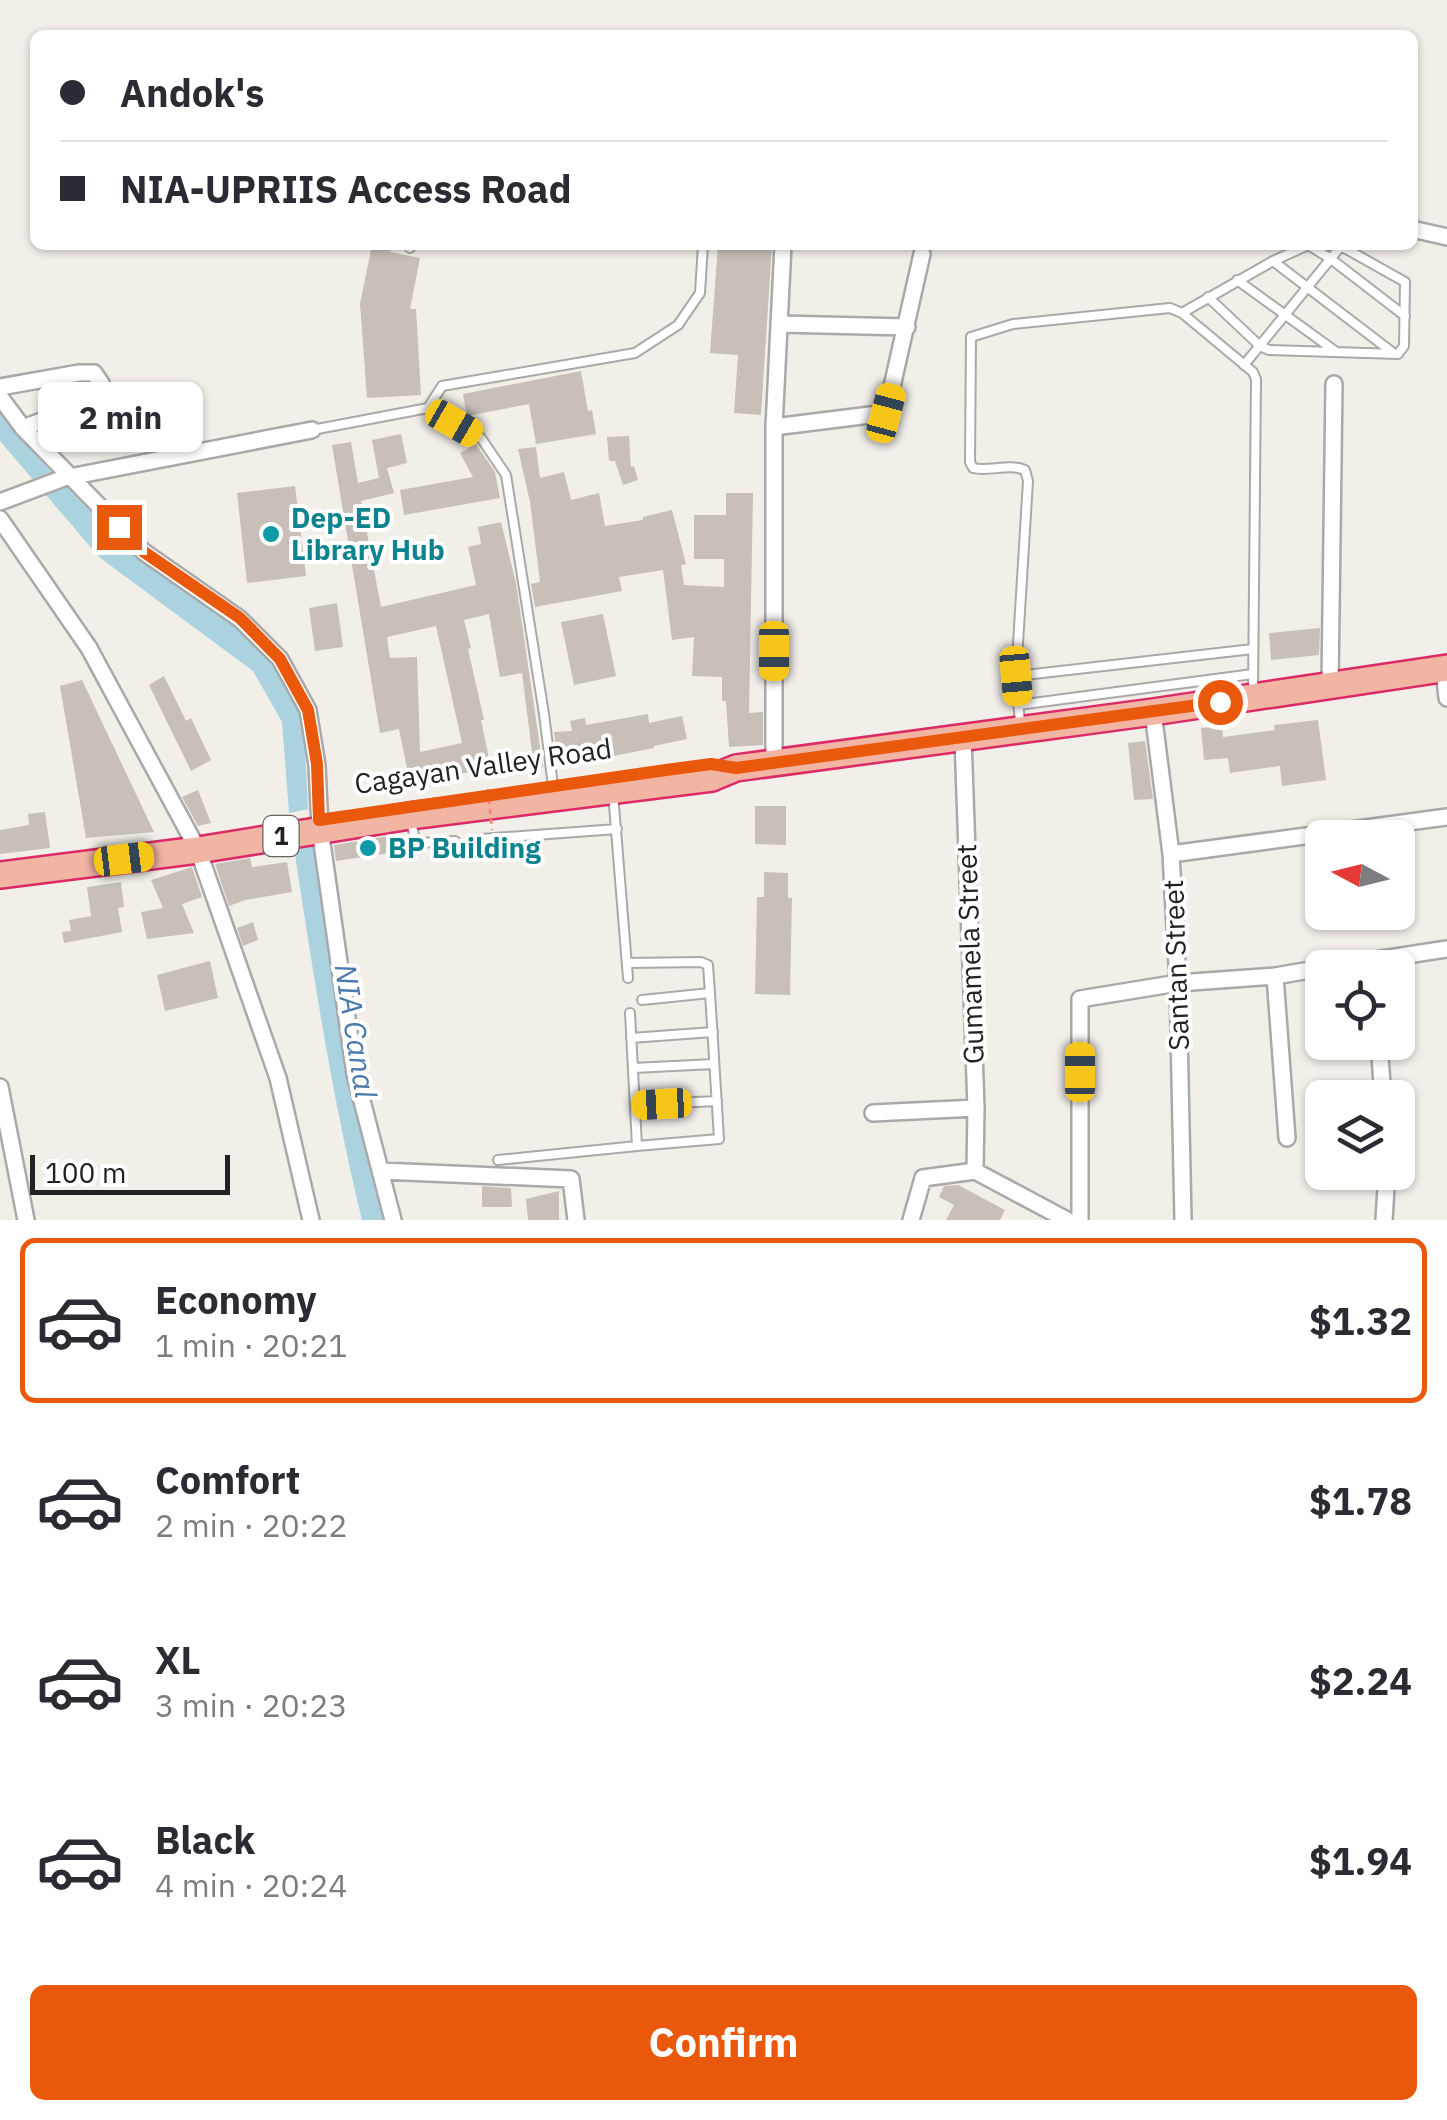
<!DOCTYPE html>
<meta charset="utf-8">
<style>
:root{--surface:#fff;--page:#f2f2f3;--text:#2b2b33;--muted:#7c7c81;--line:#e1e1e2;--accent:#ea580c}
body{margin:0;font-family:"IBM Plex Sans",sans-serif;background:var(--page);color:var(--text);height:100vh;display:flex;flex-direction:column;font-size:38px;white-space:nowrap}
*{box-sizing:border-box;margin:0}
p{font-size:32px;color:var(--muted)}
.icon{flex:none;width:55px;height:55px;fill:none;stroke:currentColor;stroke-width:2;stroke-linecap:round;stroke-linejoin:round}
.map{position:relative;height:1220px;overflow:hidden}
.side{display:flex;flex-direction:column;background:var(--surface);flex:1}
.side>*{flex:none}
.guide{position:absolute;left:30px;top:30px;width:1388px;height:220px;border-radius:15px;box-shadow:0 2px 8px #0004;display:grid;align-content:center;height:220px;padding:0 30px;background:var(--surface)}
.needle{width:65px;rotate:277deg}
.tools{position:absolute;left:1305px;top:820px;display:grid;gap:20px}
.tools a{display:grid;place-items:center;width:110px;height:110px;border-radius:15px;background:var(--surface);box-shadow:0 2px 8px #0004;font-size:50px}
.scale{position:absolute;left:30px;bottom:25px;width:200px;box-sizing:border-box;padding-left:10px;border:5px solid #222;border-top:0;font-size:28px;line-height:35px;white-space:nowrap;color:#222;-webkit-text-stroke:8px #fff;paint-order:stroke}
.end{position:absolute;width:45px;height:45px;margin:-22px;border:12px solid #ea580c;background:#fff;box-shadow:0 0 0 5px #fff}
.from{border-radius:50%}
.bubble{position:absolute;height:70px;border-radius:15px;background:var(--surface);box-shadow:0 2px 8px #0004;font-size:32px;font-weight:800;line-height:70px;text-align:center}
.car{position:absolute;width:30px;height:60px;margin:-30px -15px;border-radius:12px;box-shadow:0 0 8px 2px #0007;background:linear-gradient(#f5c518 24%,#345 0 40%,#f5c518 0 76%,#345 0 86%,#f5c518 0)}
.guide b{display:flex;align-items:center;gap:35px;height:95px;font-size:38px}
.guide b+b{border-top:2px solid var(--line)}
.guide i{width:25px;height:25px;background:var(--text)}
ul{padding:18px 0 0;list-style:none}
li{display:flex;align-items:center;gap:30px;height:165px;margin:0 20px 15px;padding:0 10px;border:5px solid transparent;border-radius:15px}
li div{flex:1}
li b{display:block;font-size:38px}
li em{font-style:normal;font-weight:800}
li.current{border-color:var(--accent)}
li>.icon{width:90px;height:90px;stroke-width:1.5}
.action{display:flex;gap:20px;margin-top:auto;padding:20px 30px}
.action a{flex:1;height:115px;border-radius:15px;background:var(--accent);color:#fff;font-size:40px;font-weight:800;line-height:115px;text-align:center}
.map>svg:first-child{display:block}
.water{fill:#aad3df}
.building{fill:#c7bfb8;fill-rule:evenodd}
.lines{fill:none;stroke-linecap:round;stroke-linejoin:round}
.service-casing{stroke:#a9a9a9;stroke-width:12}
.minor-casing{stroke:#a9a9a9;stroke-width:20}
.trunk-casing{stroke:#dc2a67;stroke-width:30}
.service{stroke:#fff;stroke-width:8}
.minor{stroke:#fff;stroke-width:15}
.trunk{stroke:#f2b4a3;stroke-width:25}
.path-bridge{stroke:#fa8072;stroke-width:2.5;stroke-dasharray:5 5;stroke-linecap:butt}
.route{stroke:#ea580c;stroke-width:12}
.culture-dot{fill:#0f9aa8;stroke:#fff;stroke-width:4}
.labels{text-anchor:middle;stroke-width:8;stroke-linejoin:round;paint-order:stroke}
.shield{fill:#fff;stroke:#646464;stroke-width:2.5}
.shield-label{font-size:25px;font-weight:bold;fill:#222}
.culture-label{font-size:28px;font-weight:bold;fill:#0d838f;stroke:#fff;text-anchor:start}
.street-label{font-size:28px;fill:#222;stroke:#fff}
.water-label{font-size:30px;font-style:italic;fill:#4a7aab;stroke:#fff}
</style>
<div class="map">
<svg width="1447" height="1220" viewBox="0 0 1447 1220">
<rect width="100%" height="100%" fill="#f2efe9"/>
<!-- water -->
<path class="water" d="M0,407L41,461L125,547L205,604L262,648L289,690L304,727L308,809L289,813L282,722L253,671L99,557L0,441Z
M313,847C332,972 350,1098 383,1220H362C332,1097 313,973 294,848Z"/>
<!-- building -->
<path class="building" d="M372,245H396L390,252L420,258L410,309H416L421,395L367,398L360,304Z
M718,245H772L761,415L734,413L738,355L710,353Z
M581,371L588,411L592,410L596,434L536,444L529,404L467,416L463,394Z
M401,434L407,463L387,468L394,493L361,501L381,607L476,585L468,547L481,544L478,527L501,522L516,583L543,767L534,768L522,673L500,677L489,614L464,620L471,648L468,649L484,720H481L491,768L410,783L399,729L380,733L332,445L351,442L358,483L379,478L372,440ZM436,626L462,743L420,752L417,657L390,658L387,637Z
M629,436L631,467L634,466L638,480L623,485L615,461H609L607,437Z
M476,444L495,472L500,498L404,515L400,490L473,477L460,453Z
M536,447L540,478L564,472L571,500L599,493L605,526L643,520V517L672,510L686,564L681,565L684,585L724,587V559H694V515H726V493H753L749,713L763,712V745L729,747L726,701H722V677L692,676L694,637L672,640L663,570L619,577L622,591L535,607L531,584L540,582L530,502L518,449Z
M295,486L306,576L247,583L237,493Z
M337,603L343,647L315,651L309,608Z
M603,614L616,676L574,685L561,622Z
M1320,628L1319,655L1271,660L1269,633Z
M164,676L186,721L191,718L211,760L191,771L149,685Z
M82,680L154,832L86,838L60,686Z
M648,714L649,723L682,716L687,739L654,746V748L578,763L558,764L554,732L572,731L570,721L585,718L586,725Z
M1318,720L1326,780L1282,786L1280,766L1230,773L1228,758L1204,760L1201,728L1222,726L1223,737L1275,730L1274,725Z
M1145,741L1153,799L1134,800L1128,743Z
M198,790L211,823L198,826L182,797Z
M755,806H786V845L755,844Z
M45,812L50,848L0,854V830L29,825L28,814Z
M401,834L404,851L336,861L334,845Z
M250,858L252,867L287,862L292,892L245,900L229,906L215,864Z
M192,867L202,897L182,904L194,933L147,939L141,912L163,908L151,880Z
M764,872L788,873V898H792L790,995L755,994L757,897H764Z
M121,882L124,907L118,908L122,932L64,943L62,932L71,931L69,920L91,916L87,887Z
M253,922L258,940L243,946L237,928Z
M210,961L218,998L165,1011L157,975Z
M958,1185L1005,1210L1000,1220H946L954,1205L939,1197L944,1186Z
M482,1186L511,1188L512,1207H482Z
M559,1191V1220H528L526,1199Z"/>
<g class="lines">
<defs>
<path id="service" d="M1310,246L1331,259L1405,316
M410,248L411,245
M1273,261L1392,352
M1237,280L1335,351
M1182,313L1273,261L1306,246H1341L1405,282L1404,346L1398,354L1269,350L1260,346L1208,297
M1244,365L1341,246
M428,408L442,386L635,353L678,325L700,293L703,245
M312,430L428,408L481,438L506,475L544,714L553,786
M1016,676L1253,649
M1018,705L1253,674
M1020,723L1016,676L1028,481L1025,470C1008,463 990,472 973,468L970,462L971,337L1013,324L1170,308L1182,313L1253,372L1256,379L1253,692
M613,793L628,978
M411,821L415,839L418,843L455,841
M481,839L617,829
M627,963L701,962L708,965L710,993L642,1000
M631,1038L713,1032
M633,1068L714,1064
M635,1105L717,1101
M637,1146L719,1139L710,993
M498,1160L637,1146L630,1013"/>
<path id="minor" d="M1412,229L1447,237
M779,324L907,327
M0,387L79,373H94L101,383L93,401L23,428
M0,397L23,428L144,552L240,619L280,659L308,710L317,765L320,829L355,1074L393,1220
M774,427L886,413L922,254
M0,502L64,478L312,430
M0,519L89,648L198,850L278,1078L311,1220
M1444,669L1447,698
M1330,685L1334,384
M1153,712L1171,854L1178,983L1183,1220
M963,738L976,1108L975,1171
M774,763V427L783,245
M1171,854L1447,817
M1324,968L1447,949
M1275,976L1287,1138
M1379,1042L1383,1098
M0,1087L26,1220
M873,1113L976,1108
M381,1171L571,1179L576,1220
M975,1171L1067,1220
M911,1220L923,1178L975,1171
M1080,1220V999L1178,983L1275,976L1322,968
M1384,1220L1387,1172"/>
<path id="trunk" d="M0,875L198,850L410,816L712,778L736,768L1153,712L1447,668"/>
</defs>
<!-- service casing -->
<use href="#service" class="service-casing"/>
<!-- minor casing -->
<use href="#minor" class="minor-casing"/>
<!-- trunk casing -->
<use href="#trunk" class="trunk-casing"/>
<!-- service -->
<use href="#service" class="service"/>
<!-- minor -->
<use href="#minor" class="minor"/>
<!-- trunk -->
<use href="#trunk" class="trunk"/>
<!-- path-bridge -->
<path class="path-bridge" d="M488,789L492,830"/>
</g>
<g class="lines">
<!-- route -->
<path class="route" d="M119,527L144,552L240,618L280,659L308,710L317,764L319,820L666,770L711,764L736,768L1220,702"/>
</g>
<!-- markers -->
<g class="culture-dot">
<circle cx="271" cy="534" r="10"/>
<circle cx="368" cy="848" r="10"/>
</g>
<g class="labels">
<!-- shield labels -->
<rect class="shield" x="263.5" y="816" width="35" height="40" rx="8"/>
<g class="shield-label">
<text x="281" y="845">1</text>
</g>
<!-- culture labels -->
<g class="culture-label">
<text x="291" y="528">Dep-ED<tspan x="291" dy="32">Library Hub</tspan></text>
<text x="388" y="858">BP Building</text>
</g>
<!-- street labels -->
<g class="street-label">
<text transform="translate(483 766) rotate(-8)" y="10">Cagayan Valley Road</text>
<text transform="translate(970 954) rotate(-92)" y="10">Gumamela Street</text>
<text transform="translate(1176 965) rotate(-92)" y="10">Santan Street</text>
</g>
<!-- water labels -->
<g class="water-label">
<text transform="translate(355 1031) rotate(81)" y="10">NIA Canal</text>
</g>
</g>
</svg>
<div class="tools">
<a><svg class="needle" viewBox="-14 -14 28 28"><path d="M0-13l5 13h-10z" fill="#e53935"/><path d="M0 13l5-13h-10z" fill="#7c7c81"/></svg></a>
<a><svg class="icon" aria-label="locate" viewBox="0 0 24 24"><circle cx="12" cy="12" r="6"/><path d="M12 2v4M12 18v4M2 12h4M18 12h4"/></svg></a>
<a><svg class="icon" aria-label="layers" viewBox="0 0 24 24"><path d="M12 4l9 5-9 5-9-5zM3 14l9 5 9-5"/></svg></a>
</div>
<div class="scale">100 m</div>
<i class="end from" style="left:1220px;top:702px"></i>
<i class="end" style="left:119px;top:527px"></i>
<div class="bubble" style="left:38px;top:382px;width:165px">2 min</div>
<i class="car" style="left:886px;top:413px;rotate:15deg"></i>
<i class="car" style="left:454px;top:423px;rotate:120deg"></i>
<i class="car" style="left:774px;top:651px;rotate:180deg"></i>
<i class="car" style="left:1016px;top:676px;rotate:175deg"></i>
<i class="car" style="left:124px;top:859px;rotate:83deg"></i>
<i class="car" style="left:1080px;top:1072px;rotate:0deg"></i>
<i class="car" style="left:662px;top:1104px;rotate:267deg"></i>
<div class="guide">
<b><i class="from"></i>Andok's</b>
<b><i></i>NIA-UPRIIS Access Road</b>
</div>
</div>
<section class="side">
<ul>
<li class="current"><svg class="icon" aria-label="car" viewBox="0 0 24 24"><path d="M5 17H2v-5l4-1 3-4h7l3 4 3 1v5h-3M9 17h6M6 11h13"/><circle cx="7" cy="17" r="2"/><circle cx="17" cy="17" r="2"/></svg><div><b>Economy</b><p>1 min · 20:21</p></div><em>$1.32</em></li>
<li><svg class="icon" aria-label="car" viewBox="0 0 24 24"><path d="M5 17H2v-5l4-1 3-4h7l3 4 3 1v5h-3M9 17h6M6 11h13"/><circle cx="7" cy="17" r="2"/><circle cx="17" cy="17" r="2"/></svg><div><b>Comfort</b><p>2 min · 20:22</p></div><em>$1.78</em></li>
<li><svg class="icon" aria-label="car" viewBox="0 0 24 24"><path d="M5 17H2v-5l4-1 3-4h7l3 4 3 1v5h-3M9 17h6M6 11h13"/><circle cx="7" cy="17" r="2"/><circle cx="17" cy="17" r="2"/></svg><div><b>XL</b><p>3 min · 20:23</p></div><em>$2.24</em></li>
<li><svg class="icon" aria-label="car" viewBox="0 0 24 24"><path d="M5 17H2v-5l4-1 3-4h7l3 4 3 1v5h-3M9 17h6M6 11h13"/><circle cx="7" cy="17" r="2"/><circle cx="17" cy="17" r="2"/></svg><div><b>Black</b><p>4 min · 20:24</p></div><em>$1.94</em></li>
</ul>
<div class="action"><a>Confirm</a></div>
</section>
